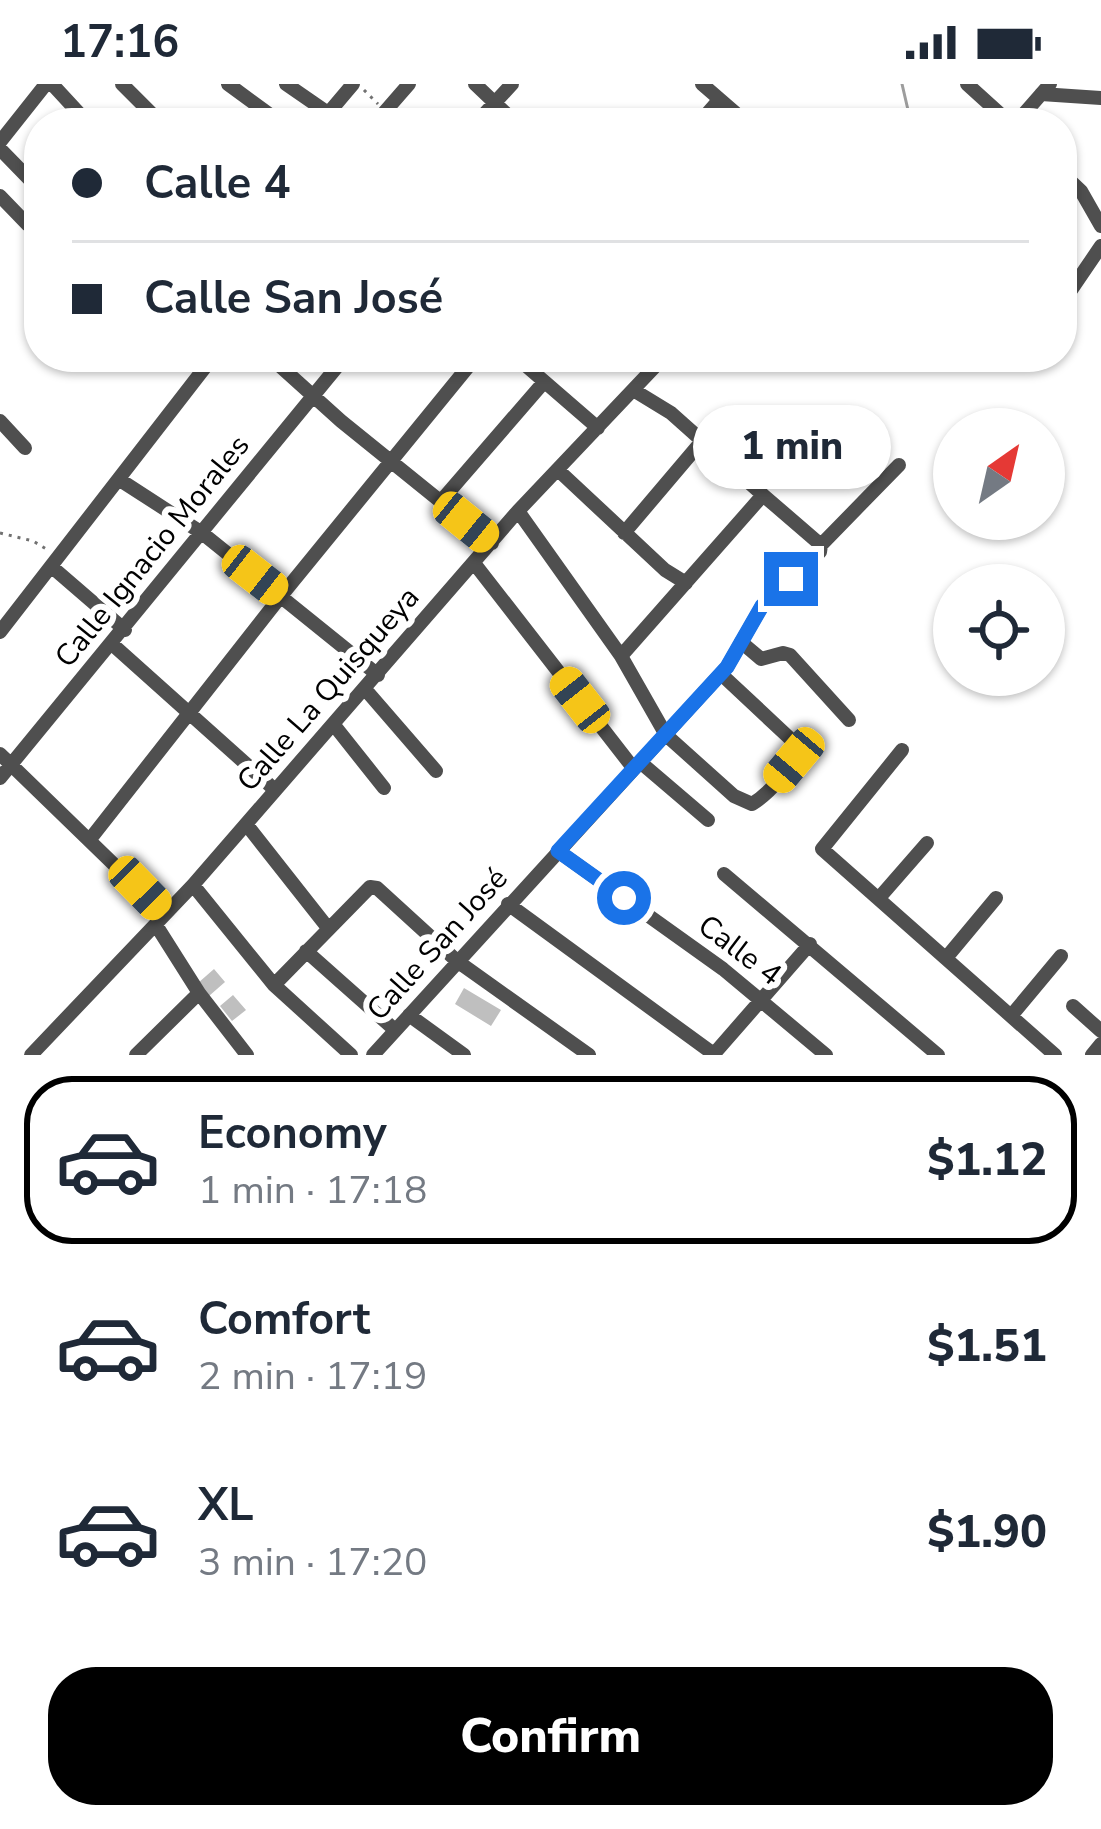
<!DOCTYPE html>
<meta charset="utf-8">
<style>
:root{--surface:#fff;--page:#f6f6f7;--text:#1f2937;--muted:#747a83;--line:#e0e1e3;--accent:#000}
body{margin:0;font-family:"Nunito Sans",sans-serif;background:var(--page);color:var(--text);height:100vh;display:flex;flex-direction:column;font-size:45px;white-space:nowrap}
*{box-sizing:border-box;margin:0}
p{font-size:39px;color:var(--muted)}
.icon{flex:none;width:66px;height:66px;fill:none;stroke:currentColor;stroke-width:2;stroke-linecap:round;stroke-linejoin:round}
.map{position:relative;height:971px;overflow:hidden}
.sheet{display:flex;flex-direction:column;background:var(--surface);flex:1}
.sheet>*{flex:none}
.hud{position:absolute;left:24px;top:24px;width:1053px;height:264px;border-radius:48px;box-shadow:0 3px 9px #0004;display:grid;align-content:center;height:264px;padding:0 48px;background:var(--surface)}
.needle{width:78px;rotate:34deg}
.fabs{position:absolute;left:933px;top:324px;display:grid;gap:24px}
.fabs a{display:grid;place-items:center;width:132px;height:132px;border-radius:50%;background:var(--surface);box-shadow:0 3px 9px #0004;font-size:60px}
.end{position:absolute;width:54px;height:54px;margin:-27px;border:15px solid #1a73e8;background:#fff;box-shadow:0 0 0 6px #fff}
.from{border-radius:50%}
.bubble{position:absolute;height:84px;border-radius:42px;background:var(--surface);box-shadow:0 3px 9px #0004;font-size:39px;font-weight:800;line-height:84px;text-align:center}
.car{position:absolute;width:36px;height:72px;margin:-36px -18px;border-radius:15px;box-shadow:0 0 9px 3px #0007;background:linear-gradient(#f5c518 24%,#345 0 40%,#f5c518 0 76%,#345 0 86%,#f5c518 0)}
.hud b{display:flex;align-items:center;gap:42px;height:114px;font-size:45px}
.hud b+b{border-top:3px solid var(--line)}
.hud i{width:30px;height:30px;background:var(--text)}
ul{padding:21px 0 0;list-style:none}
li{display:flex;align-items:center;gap:36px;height:168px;margin:0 24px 18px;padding:0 24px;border:6px solid transparent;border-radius:48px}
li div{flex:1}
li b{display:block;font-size:45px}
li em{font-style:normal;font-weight:800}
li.current{border-color:var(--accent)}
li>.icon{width:108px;height:108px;stroke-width:1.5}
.button{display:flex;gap:24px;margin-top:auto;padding:24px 48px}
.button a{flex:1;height:138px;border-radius:48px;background:var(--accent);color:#fff;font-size:48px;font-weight:800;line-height:138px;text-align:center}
.status{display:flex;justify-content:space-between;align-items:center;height:84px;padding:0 60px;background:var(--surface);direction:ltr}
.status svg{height:33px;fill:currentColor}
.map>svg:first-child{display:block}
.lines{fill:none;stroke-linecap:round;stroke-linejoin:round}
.stream{stroke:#9d9d9d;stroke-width:3}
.building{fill:#bfbfbf}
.path{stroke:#717171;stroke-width:3;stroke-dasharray:3 6;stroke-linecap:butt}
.minor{stroke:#4f4f4f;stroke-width:14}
.route{stroke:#1a73e8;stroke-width:15}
.labels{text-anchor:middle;stroke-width:12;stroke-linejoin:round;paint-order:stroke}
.street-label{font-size:30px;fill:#000;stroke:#fff}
</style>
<div class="status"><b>17:16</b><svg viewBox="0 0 49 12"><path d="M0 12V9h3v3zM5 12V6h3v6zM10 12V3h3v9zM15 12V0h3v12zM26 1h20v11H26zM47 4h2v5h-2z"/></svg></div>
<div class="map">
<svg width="1101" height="971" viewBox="0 0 1101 971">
<rect width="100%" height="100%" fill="#fff"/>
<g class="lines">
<!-- stream -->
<path class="stream" d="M902,0L911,39"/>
</g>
<!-- building -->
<path class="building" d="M214,885L225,898L209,912L198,899Z
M464,904L501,926L491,942L455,920Z
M233,911L246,926L232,937L220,922Z"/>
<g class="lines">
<!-- path -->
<path class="path" d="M364,6L378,20
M0,449L33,457L48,466"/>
<!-- minor -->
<path class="minor" d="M52,0L88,39
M122,0L161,39
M228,0L281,39
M286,0L328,29
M475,0L516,39
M702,0L747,39
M967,0L1010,39
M1041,10L1101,14
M320,39L353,0
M375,39L409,0
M476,39L512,0
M699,39L719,16
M1016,39L1050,0
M0,58L46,0
M0,65L39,105
M1062,89L1081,107L1101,142
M0,112L28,141
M1069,209L1101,162
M270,273L341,337L492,459
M516,273L598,344
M0,337L25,364
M558,386L665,486L686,499
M120,396L202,449L378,591
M763,411L821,461
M441,417L544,298
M518,427L621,572L666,651L734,712L752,720C770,709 794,682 798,662L721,590
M624,449L702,357
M474,479L634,685
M52,483L125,546
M0,548L213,273
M741,558L761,575L783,569L790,571L849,636
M112,560L275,706
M621,572L763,411L671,329L635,307
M365,605L436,687
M334,641L384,704
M902,666L822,765L1055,971
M0,670L165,830
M640,678L708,736
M0,694L345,273
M246,740L328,844
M91,754L281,512L476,273
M558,767L723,885L826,971
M724,790L938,971
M193,801L274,901L351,971
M879,814L927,759
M508,820L715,971
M156,841L199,909L247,971
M306,867L395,946
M946,874L996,814
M274,901L370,803L377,804L457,877L589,971
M1073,922L1101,947
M409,931L464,971
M1011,932L1061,872
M31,971L193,801L518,427L664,273
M136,971L199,909
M373,971L727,583L762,522L820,468L821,461L899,381
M713,971L810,860
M1092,971L1101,960"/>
</g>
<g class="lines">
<!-- route -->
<path class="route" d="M624,814L558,767L727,583L762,522L791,495"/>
</g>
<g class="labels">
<!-- street labels -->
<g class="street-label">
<text transform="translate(152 467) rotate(-51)" y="10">Calle Ignacio Morales</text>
<text transform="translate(328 605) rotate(-49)" y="10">Calle La Quisqueya</text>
<text transform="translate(437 860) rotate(-48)" y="10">Calle San José</text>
<text transform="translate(740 866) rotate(37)" y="10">Calle 4</text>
</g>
</g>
</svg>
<div class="fabs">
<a><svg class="needle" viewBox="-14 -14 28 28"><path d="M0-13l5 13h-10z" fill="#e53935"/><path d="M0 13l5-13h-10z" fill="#747a83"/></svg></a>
<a><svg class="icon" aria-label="locate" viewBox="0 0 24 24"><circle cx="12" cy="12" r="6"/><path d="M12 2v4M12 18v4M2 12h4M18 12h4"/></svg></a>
</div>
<i class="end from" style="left:624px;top:814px"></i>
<i class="end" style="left:791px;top:495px"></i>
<div class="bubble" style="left:693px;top:321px;width:198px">1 min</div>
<i class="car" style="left:466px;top:438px;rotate:129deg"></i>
<i class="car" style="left:255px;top:491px;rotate:128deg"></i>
<i class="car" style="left:580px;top:616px;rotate:322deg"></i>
<i class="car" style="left:794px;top:676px;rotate:220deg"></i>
<i class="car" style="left:140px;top:804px;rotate:136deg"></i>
<div class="hud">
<b><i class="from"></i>Calle 4</b>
<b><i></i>Calle San José</b>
</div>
</div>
<section class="sheet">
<ul>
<li class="current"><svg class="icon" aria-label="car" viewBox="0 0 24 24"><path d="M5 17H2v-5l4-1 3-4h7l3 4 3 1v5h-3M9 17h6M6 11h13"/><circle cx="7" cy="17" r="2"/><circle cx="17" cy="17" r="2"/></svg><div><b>Economy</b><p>1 min · 17:18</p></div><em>$1.12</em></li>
<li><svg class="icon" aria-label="car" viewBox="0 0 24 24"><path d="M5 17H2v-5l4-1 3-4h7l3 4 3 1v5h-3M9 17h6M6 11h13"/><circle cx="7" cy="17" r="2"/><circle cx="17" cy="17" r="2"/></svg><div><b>Comfort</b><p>2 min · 17:19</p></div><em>$1.51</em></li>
<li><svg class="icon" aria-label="car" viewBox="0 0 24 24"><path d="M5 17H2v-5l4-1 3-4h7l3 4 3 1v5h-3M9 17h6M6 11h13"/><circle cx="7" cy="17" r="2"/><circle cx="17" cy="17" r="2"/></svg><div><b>XL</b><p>3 min · 17:20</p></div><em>$1.90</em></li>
</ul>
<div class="button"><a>Confirm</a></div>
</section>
